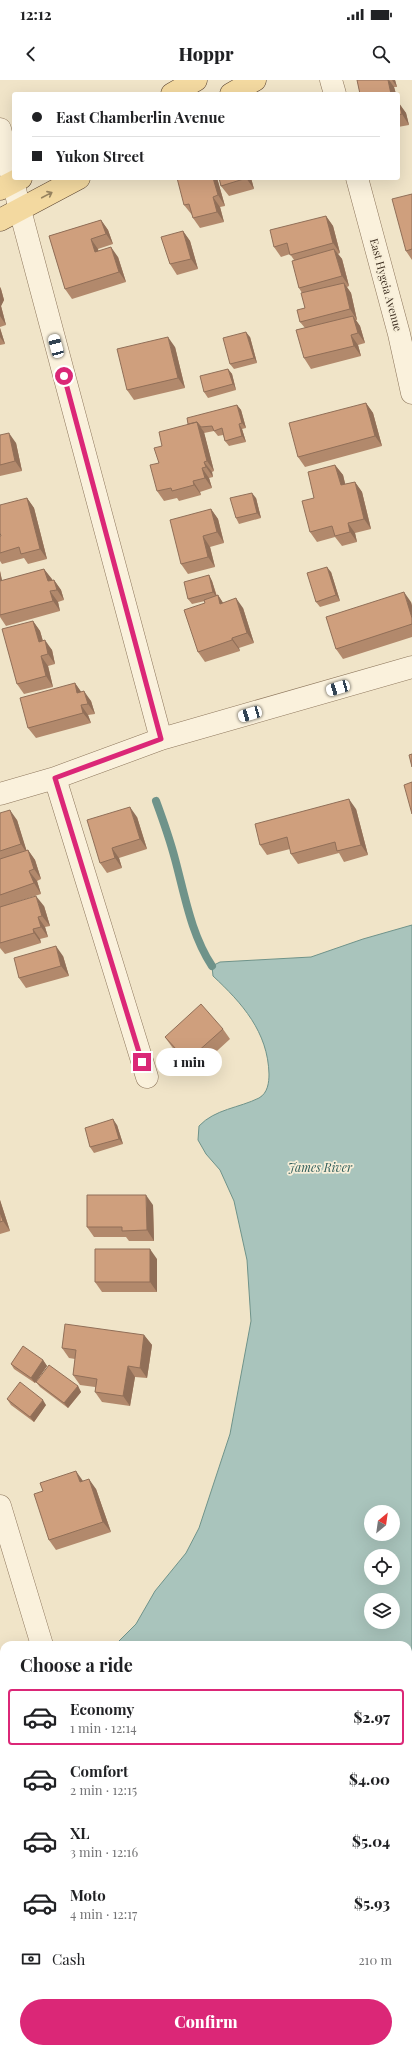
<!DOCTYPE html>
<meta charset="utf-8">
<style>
:root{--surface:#fff;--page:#f2f2f2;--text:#202124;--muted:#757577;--line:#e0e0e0;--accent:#db2777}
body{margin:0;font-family:"Playfair Display",serif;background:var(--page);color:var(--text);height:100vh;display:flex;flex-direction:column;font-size:15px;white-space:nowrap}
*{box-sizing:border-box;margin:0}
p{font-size:13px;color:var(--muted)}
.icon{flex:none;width:22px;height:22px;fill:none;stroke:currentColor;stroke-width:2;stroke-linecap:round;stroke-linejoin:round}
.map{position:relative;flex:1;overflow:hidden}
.drawer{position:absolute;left:0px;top:1561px;width:412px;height:412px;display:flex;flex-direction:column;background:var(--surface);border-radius:12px 12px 0 0;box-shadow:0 4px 16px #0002}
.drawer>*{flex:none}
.banner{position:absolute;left:12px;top:12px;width:388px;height:88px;border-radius:4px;box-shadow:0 4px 16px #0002;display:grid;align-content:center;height:88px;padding:0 20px;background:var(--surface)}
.needle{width:26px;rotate:29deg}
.fabs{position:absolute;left:364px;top:1425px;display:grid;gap:8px}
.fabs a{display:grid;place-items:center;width:36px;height:36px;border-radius:50%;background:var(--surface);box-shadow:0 4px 16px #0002;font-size:20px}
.end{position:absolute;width:18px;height:18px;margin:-9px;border:5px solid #db2777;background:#fff;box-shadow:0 0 0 2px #fff}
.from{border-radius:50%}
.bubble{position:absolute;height:28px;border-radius:14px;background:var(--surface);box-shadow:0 4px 16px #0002;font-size:13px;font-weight:800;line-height:28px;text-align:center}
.car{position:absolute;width:12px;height:24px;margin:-12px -6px;border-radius:5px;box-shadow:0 0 3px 1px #0007;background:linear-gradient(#fff 24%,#345 0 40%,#fff 0 76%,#345 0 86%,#fff 0)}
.banner b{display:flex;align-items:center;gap:14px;height:38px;font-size:15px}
.banner b+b{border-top:1px solid var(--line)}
.banner i{width:10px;height:10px;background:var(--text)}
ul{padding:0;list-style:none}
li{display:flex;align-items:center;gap:12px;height:56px;margin:0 8px 6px;padding:0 12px;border:2px solid transparent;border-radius:4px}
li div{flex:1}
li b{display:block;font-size:15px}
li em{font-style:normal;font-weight:800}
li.on{border-color:var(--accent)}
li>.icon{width:36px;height:36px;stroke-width:1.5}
h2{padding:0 20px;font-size:18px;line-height:48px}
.pay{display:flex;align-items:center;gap:10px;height:44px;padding:0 20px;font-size:15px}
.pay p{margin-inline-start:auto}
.primary-button{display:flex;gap:8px;margin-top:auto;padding:8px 20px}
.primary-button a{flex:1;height:46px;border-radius:24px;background:var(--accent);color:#fff;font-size:16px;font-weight:800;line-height:46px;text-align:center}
.status{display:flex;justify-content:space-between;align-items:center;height:28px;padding:0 20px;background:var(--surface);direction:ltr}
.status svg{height:11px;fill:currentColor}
header{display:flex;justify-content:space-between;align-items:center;height:52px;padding:0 20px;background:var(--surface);font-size:18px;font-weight:800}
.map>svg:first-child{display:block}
.water{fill:#a9c4bc;stroke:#6f938a;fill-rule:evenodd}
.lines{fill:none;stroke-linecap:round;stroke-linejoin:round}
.stream{stroke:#6f938a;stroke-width:8}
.minor-casing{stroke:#8d765c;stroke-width:23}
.major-casing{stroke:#5b4430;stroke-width:23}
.minor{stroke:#faf1dc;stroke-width:22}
.major{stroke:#f3d9a0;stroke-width:22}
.wall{fill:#b2896c}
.shaded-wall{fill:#916f58}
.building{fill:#cf9f7d;stroke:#916f58}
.oneway{stroke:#988460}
.route{stroke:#db2777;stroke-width:5}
.labels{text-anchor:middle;stroke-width:3.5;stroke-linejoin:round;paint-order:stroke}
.street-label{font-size:11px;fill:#3d2e20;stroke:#f7eed8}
.water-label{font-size:12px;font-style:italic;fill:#2f5d5a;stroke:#f7eed8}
</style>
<div class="status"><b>12:12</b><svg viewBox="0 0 49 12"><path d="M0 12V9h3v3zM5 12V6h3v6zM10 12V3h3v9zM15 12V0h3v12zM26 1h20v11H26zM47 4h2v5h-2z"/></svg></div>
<header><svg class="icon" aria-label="back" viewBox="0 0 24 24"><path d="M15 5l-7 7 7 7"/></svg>Hoppr<svg class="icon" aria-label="search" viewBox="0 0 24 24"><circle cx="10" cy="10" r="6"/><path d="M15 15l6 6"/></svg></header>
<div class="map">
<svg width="412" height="1973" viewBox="0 0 412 1973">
<rect width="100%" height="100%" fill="#f0e4c8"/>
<!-- water -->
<path class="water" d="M412,845V1973H0V1634L4,1632V1969H408V1565H115L136,1544L155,1511L186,1473L199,1448L230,1354L251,1241L247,1180L234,1121L220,1090L206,1074L198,1060L199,1046C215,1029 239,1028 259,1018C268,1013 269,1002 269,994C268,952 242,923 213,896L212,886L220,882L311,877L363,859ZM371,1432H393V1454H371ZM371,1476H393V1498H371ZM371,1520H393V1542H371Z"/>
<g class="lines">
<!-- stream -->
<path class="stream" d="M156,721C163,740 170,760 175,779C185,816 191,854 212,886"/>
<defs>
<path id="minor" d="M331,0L335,14
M0,49L20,130L161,659
M357,98L399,254L412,313
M55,698L147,997
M0,714L55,698L161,659L412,587
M0,1426L42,1565
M0,1596L4,1594"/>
<path id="major" d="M172,14L196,0
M231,14L255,0
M0,109L21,98
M0,140L79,98"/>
</defs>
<!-- minor casing -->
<use href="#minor" class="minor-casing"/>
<!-- major casing -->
<use href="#major" class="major-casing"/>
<!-- minor -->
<use href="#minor" class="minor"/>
<!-- major -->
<use href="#major" class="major"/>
</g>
<!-- wall -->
<path class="wall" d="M357,0H395L397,7H394L396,14H360Z
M398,22V23L406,33L409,45L398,47Z
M217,98L225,126L220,127L224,142L200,148L193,138L192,135L184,125Z
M219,98H251L254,109L229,116L221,106Z
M412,114V180L406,171Z
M326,136L333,146L340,173L338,174L342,179L349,206L347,207L351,213L357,240H356L360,246L365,263L358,265L361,276L311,289L304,278L305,248L300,242L305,228L302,213L299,208L294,180L290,174L281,177L274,167Z
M101,140L108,150L113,164L98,169V171L118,177L126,202L72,219L65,209L49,156Z
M183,151L190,161L198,189L177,195L170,184Z
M0,207L1,209L4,220L1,226L6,245L0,247Z
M0,248L5,264L0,265Z
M250,257L257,283L234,289L230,284Z
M175,267L185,308L134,320L127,310Z
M228,289L232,294L236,310L208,318L204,312Z
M366,323L373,333L382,366L305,387L298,377Z
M237,325L241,330L246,348L242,349L246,362L229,366L225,361L223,355L218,356L214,351L204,353L214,391L212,392L213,397L209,398L212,408L200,412L201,415L179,421L177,418L164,421L157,411L159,383L162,366L188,344Z
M0,355L16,363L22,391L0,396Z
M335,385L343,395L345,404L355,402L362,412L371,449L355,453L357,462L342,466L335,457L317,462L310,452L314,418Z
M27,418L34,428L47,479L28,484L24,478L2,484L0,481V456H1Z
M256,418L261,438L239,444L236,438Z
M211,429L218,439L224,463L210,467L215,487L188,494L181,484Z
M44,489L52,500H54L61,510L64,520L58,522L60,531L6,546L0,537V491L2,501Z
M331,492L340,521L320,527L316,522Z
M209,495L212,501L217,516L218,515L223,523L243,528L254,563L239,568L240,571L205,582L198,572L205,523V521L192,524L188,519Z
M411,522L412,526V557L343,579L336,569Z
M33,541L40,551L43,561L52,570L55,584L48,586L53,607L24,614L17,604Z
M75,603L81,612L91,621L95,634L88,635L91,643L36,658L28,648Z
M356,729L368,775L344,782L339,773L298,784L291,774L290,769L267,775L260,765Z
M0,733L17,740L26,770H28L35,780L41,799L37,801L41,814L10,824L44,826L50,846L45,847L48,857L40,859L41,863L5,874L0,868Z
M137,737L147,769L119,778L122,788L107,793L100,783Z
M63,876L69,896L26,908L19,898Z
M223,949L230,959L194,992L172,967L165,957Z
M117,1045L123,1064L94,1073L90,1067Z
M0,1120L10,1151L0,1154Z
M153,1125L154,1161H129L126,1157H94L87,1147Z
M157,1179V1212H102L95,1202Z
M144,1255L152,1265L147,1298L135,1297L130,1326L102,1322L95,1312V1307L80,1305L73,1295L75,1279L69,1278L62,1268Z
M43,1280L47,1286L35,1303L14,1289L11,1284Z
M36,1302L78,1306L81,1312L68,1328L40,1307Z
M7,1319L46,1325L34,1342L11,1325Z
M83,1401L96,1409L111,1452L56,1470L49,1460L43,1411Z"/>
<!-- shaded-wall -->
<path class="shaded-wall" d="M388,0H389L394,7L396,14H391Z
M392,0H395L397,7Z
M399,23L406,33L409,45L402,34Z
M213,98H217L225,126L218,115Z
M246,98H251L254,109Z
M213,117L220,127L224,142L217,132Z
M326,136L333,146L340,173L333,163Z
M101,140L108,150L113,164L106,154Z
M183,151L190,161L198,189L191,179Z
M91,159L98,169L102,183L95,172Z
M111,167L118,177L126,202L119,192Z
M334,169L342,179L349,206L342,196Z
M344,203L351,213L357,240L350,229Z
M0,207L1,209L4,220L1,226L6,245L0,236Z
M353,236L360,246L365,263L358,253Z
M0,248L5,264L0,257Z
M246,252L250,257L257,283L254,278Z
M351,255L358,265L361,276L354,266Z
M168,257L175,267L185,308L178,298Z
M228,289L232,294L236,310L233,304Z
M366,323L373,333L382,366L375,356Z
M237,325L241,330L246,348L242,343Z
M197,342L204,352L214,391L207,381Z
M239,344L242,349L246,362L242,356Z
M9,353L16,363L22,391L15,381Z
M204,382L212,392L213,397L206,387Z
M335,385L343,395L348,415L341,405Z
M202,388L209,398L212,408L205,398Z
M193,401L200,412L201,415L194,405Z
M355,402L362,412L371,449L364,439Z
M252,413L256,418L261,438L257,433Z
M27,418L34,428L47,479L40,469Z
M211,429L218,439L224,463L217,452Z
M348,443L355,453L357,462L350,452Z
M203,456L210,467L215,487L208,477Z
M327,487L331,492L340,521L336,515Z
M44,489L52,499L55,512L48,501Z
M0,491L3,505L0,500Z
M209,495L212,501L217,518L213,512Z
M54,500L61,510L64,520L57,510Z
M50,511L58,522L60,531L53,521Z
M404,512L411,522L412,526V538Z
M218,515L225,526L220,524Z
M236,518L243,528L254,563L247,553Z
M33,541L40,551L46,572L39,562Z
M232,558L239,568L240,571L232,560Z
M45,560L52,570L55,584L48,574Z
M41,576L48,586L53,607L46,596Z
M75,603L82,613H77Z
M84,611L91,621L95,634L88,624Z
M81,625L88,635L91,643L83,633Z
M349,719L356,729L368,775L361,765Z
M130,727L137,737L147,769L140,759Z
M10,730L17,740L28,775L21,764Z
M112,768L119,778L122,788L115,778Z
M28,770L35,780L41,799L34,789Z
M29,791L37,801L41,814L34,803Z
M36,816L44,826L50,846L42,836Z
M38,837L45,847L48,857L41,847Z
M33,849L40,859L41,863L34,853Z
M56,866L63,876L69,896L61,886Z
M113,1039L117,1045L123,1064L119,1059Z
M146,1115L153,1125L154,1161L147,1150Z
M0,1120L10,1151L3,1141L0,1132Z
M150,1169L157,1179V1212L150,1202Z
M144,1255L152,1265L147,1298L140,1288Z
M43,1280L47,1286L35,1303L31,1298Z
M128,1286L135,1297L130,1326L123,1316Z
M78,1306L81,1312L68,1328L64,1323Z
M43,1320L46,1325L34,1342L30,1337Z
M76,1391L83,1401L80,1402Z
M89,1399L96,1409L111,1452L103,1442Z"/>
<!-- building -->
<path class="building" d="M357,0H388L391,14H360Z
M399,23L402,34L398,35V24Z
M177,98H213L218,115L213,117L217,132L193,138L189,124L184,125Z
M219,98H247L221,106Z
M412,114V169L406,171L392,119Z
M326,136L333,163L290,175L287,163L274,167L270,150Z
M101,140L106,154L91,159L95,172L111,167L119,192L65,209L49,156Z
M183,151L191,179L170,184L161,157Z
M334,169L342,196L299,208L292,181Z
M344,203L350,229L300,242L297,230L305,228L301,213Z
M353,236L358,253L351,255L354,266L304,278L296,250Z
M246,252L254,278L230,284L223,258Z
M168,257L178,298L127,310L117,269Z
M228,289L233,304L204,312L200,296Z
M366,323L375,356L298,377L289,343Z
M237,325L242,343L239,344L242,356L225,361L222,348L214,351L212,346L201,347L197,342L188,344L187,338Z
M197,342L207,381L204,382L206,387L202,388L205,398L193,401L194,405L172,411L171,408L157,411L150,385L159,383L154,368L162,366L159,352Z
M9,353L15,381L0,385V355Z
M335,385L341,405L355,402L364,439L348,443L350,452L335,456L332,446L310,452L302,421L314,418L308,392Z
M252,413L257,433L236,438L230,418Z
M27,418L40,469L21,474L19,467L0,473V456H1L0,453V425Z
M211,429L217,452L203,456L208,477L181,484L170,440Z
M327,487L336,515L316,522L307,493Z
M44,489L48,501L54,500L57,510L50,511L53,521L0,535V501Z
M209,495L213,512L188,519L184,502Z
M404,512L412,538V544L336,569L326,537Z
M218,515L220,524L236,518L247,553L232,558V560L198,572L184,530L205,523L204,520Z
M33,541L39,562L45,560L48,574L41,576L46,596L17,604L2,549Z
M75,603L77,613L84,611L88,624L81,625L83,633L28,648L20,618Z
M412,674V687L409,675Z
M412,702V734L404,705Z
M349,719L361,765L337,771L335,762L291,774L287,757L260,765L255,744Z
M130,727L140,759L112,768L115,778L100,783L87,740Z
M10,730L21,764L0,771V733Z
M28,770L34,789L29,791L34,803L0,815V779Z
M36,816L42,836L38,837L41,847L33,849L34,853L0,863V827Z
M56,866L61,886L19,898L14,878Z
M201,924L223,949L187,981L165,957Z
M113,1039L119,1059L90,1067L85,1048Z
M87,1115H146L147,1150L122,1151V1147H87Z
M0,1132L3,1141L0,1142Z
M95,1169H150V1202H95Z
M65,1244L144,1255L140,1288L128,1286L123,1316L95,1312L97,1299L73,1295L76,1270L62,1268Z
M23,1266L43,1280L31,1298L11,1284Z
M49,1285L78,1306L64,1323L36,1302Z
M20,1302L43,1320L30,1337L7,1319Z
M76,1391L80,1402L89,1399L103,1442L49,1460L34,1414L43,1411L40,1403Z"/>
<!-- one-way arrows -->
<defs><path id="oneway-shaft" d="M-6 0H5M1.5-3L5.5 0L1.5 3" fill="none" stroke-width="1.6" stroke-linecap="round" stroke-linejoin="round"/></defs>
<use class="oneway" href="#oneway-shaft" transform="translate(47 115) rotate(-28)"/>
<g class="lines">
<!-- route -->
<path class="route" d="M64,296L161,659L55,698L142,982"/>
</g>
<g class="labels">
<!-- street labels -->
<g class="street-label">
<text transform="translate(386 205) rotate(75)" y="4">East Hygeia Avenue</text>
</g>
<!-- water labels -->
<g class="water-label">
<text x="320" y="1092">James River</text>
</g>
</g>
</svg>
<div class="fabs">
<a><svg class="needle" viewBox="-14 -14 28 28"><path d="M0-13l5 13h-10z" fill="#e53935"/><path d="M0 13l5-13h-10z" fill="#757577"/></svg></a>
<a><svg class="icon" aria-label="locate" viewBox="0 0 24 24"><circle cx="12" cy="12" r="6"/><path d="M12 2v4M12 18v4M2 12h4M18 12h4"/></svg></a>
<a><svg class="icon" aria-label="layers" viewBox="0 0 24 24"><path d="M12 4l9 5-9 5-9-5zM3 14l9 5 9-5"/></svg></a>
</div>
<i class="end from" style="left:64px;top:296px"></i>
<i class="end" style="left:142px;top:982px"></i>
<div class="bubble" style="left:156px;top:968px;width:66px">1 min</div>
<i class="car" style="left:56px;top:266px;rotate:345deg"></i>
<i class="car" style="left:338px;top:608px;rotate:254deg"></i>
<i class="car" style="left:250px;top:634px;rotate:254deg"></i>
<div class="banner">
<b><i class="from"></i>East Chamberlin Avenue</b>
<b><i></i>Yukon Street</b>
</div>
<section class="drawer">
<h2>Choose a ride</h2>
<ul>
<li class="on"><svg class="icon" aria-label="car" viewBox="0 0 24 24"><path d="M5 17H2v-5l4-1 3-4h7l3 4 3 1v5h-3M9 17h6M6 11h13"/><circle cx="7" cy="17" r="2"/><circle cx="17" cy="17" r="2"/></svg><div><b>Economy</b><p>1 min · 12:14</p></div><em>$2.97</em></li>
<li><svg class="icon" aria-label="car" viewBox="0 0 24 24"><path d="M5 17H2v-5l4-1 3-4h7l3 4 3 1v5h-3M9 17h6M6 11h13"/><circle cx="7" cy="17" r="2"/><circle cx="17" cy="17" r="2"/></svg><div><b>Comfort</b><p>2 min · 12:15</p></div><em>$4.00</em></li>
<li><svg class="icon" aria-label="car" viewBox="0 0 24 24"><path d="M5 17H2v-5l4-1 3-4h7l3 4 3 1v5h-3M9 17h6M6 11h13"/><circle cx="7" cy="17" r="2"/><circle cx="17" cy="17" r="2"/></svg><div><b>XL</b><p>3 min · 12:16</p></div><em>$5.04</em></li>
<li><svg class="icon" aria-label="car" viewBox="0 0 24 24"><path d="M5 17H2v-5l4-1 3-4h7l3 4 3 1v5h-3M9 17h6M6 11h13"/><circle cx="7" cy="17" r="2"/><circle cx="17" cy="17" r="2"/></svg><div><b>Moto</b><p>4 min · 12:17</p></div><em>$5.93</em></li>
</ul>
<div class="pay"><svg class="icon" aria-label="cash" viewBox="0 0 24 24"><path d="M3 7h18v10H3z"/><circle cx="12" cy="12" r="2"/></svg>Cash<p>210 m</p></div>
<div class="primary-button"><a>Confirm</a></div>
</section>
</div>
